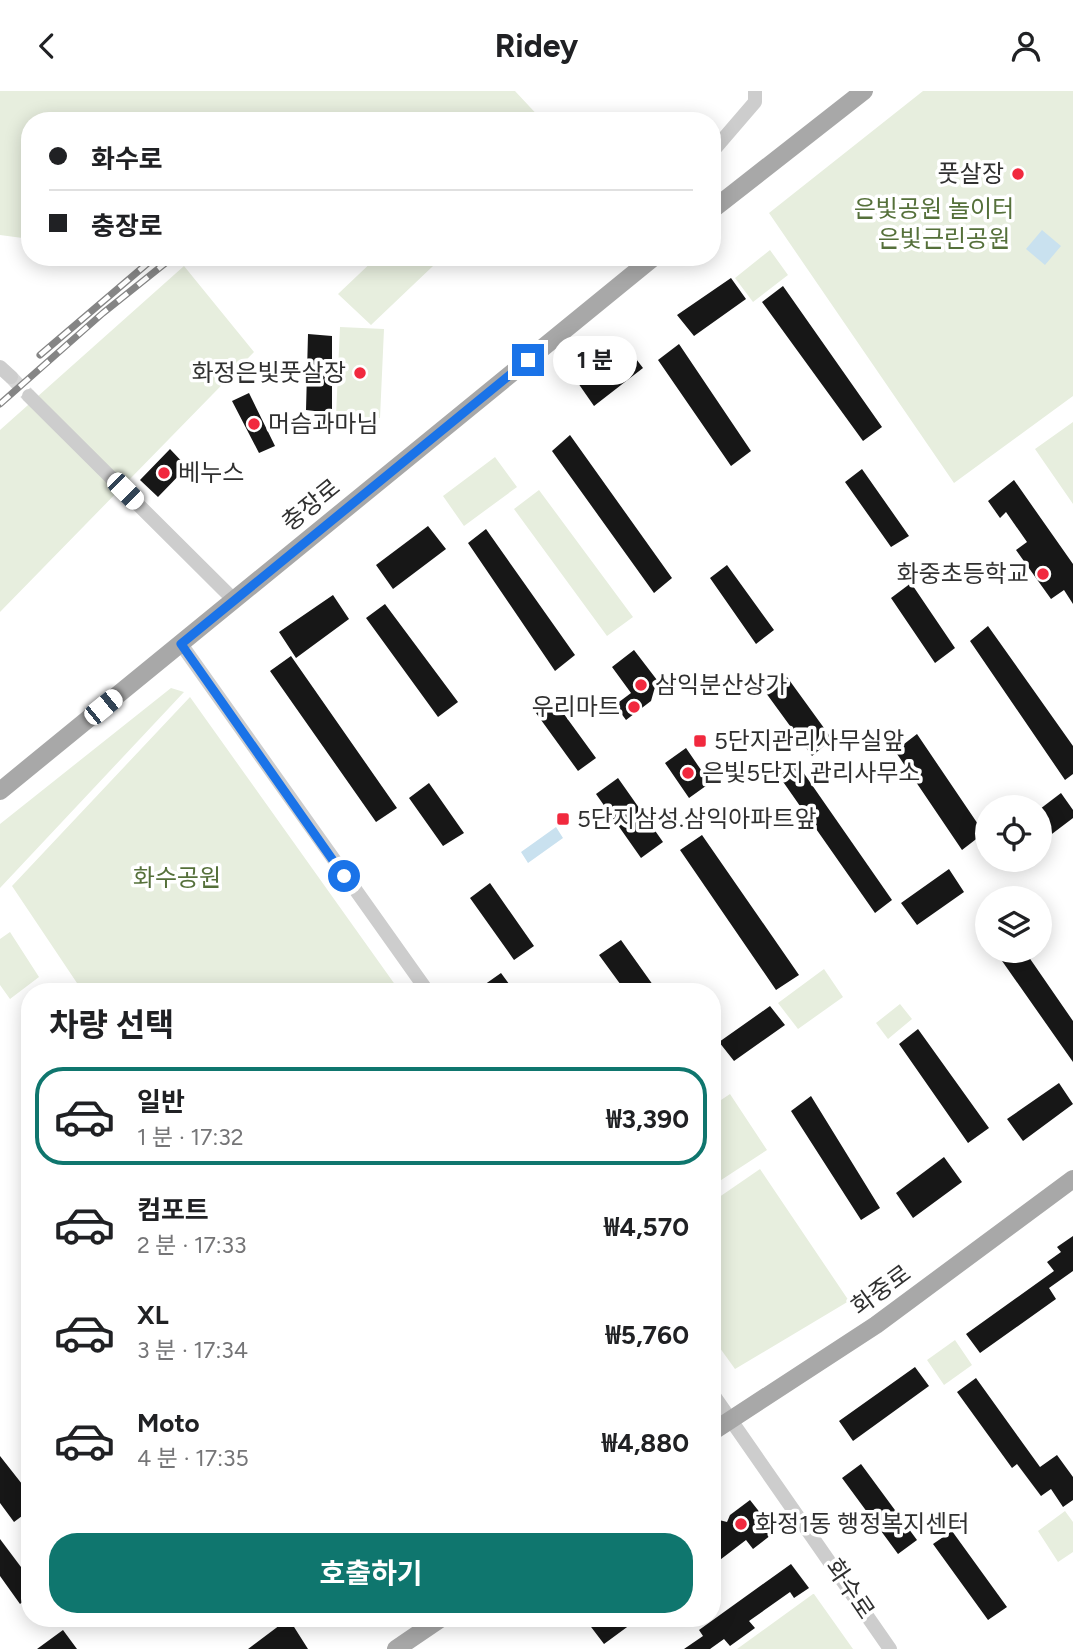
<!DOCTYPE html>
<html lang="ko">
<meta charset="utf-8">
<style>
:root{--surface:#fff;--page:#f6f6f6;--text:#202124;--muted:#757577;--line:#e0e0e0;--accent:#0f766e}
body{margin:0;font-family:Figtree,"Noto Sans KR",sans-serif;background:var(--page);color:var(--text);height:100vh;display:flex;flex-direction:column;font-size:26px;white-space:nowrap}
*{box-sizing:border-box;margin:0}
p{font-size:23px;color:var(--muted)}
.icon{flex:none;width:38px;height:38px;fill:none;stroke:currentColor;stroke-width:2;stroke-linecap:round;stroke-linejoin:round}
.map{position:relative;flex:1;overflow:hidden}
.panel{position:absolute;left:21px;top:892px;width:700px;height:644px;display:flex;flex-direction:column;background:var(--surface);border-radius:28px;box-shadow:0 4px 18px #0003}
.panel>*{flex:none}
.hud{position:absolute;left:21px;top:21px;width:700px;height:154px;border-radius:28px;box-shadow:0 4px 18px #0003;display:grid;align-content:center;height:154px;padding:0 28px;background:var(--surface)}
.controls{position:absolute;left:975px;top:704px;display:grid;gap:14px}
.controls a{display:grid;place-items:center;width:77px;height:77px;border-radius:50%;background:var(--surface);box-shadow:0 4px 18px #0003;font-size:35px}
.end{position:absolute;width:32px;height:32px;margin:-16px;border:9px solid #1a73e8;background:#fff;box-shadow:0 0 0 4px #fff}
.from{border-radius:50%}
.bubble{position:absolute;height:49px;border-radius:24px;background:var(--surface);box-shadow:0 4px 18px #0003;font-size:23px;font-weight:700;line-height:49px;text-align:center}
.car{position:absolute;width:21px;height:42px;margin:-21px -10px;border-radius:9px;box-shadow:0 0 5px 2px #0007;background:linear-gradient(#fff 24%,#345 0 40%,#fff 0 76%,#345 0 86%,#fff 0)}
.hud b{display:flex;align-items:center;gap:24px;height:66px;font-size:26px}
.hud b+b{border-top:2px solid var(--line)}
.hud i{width:18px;height:18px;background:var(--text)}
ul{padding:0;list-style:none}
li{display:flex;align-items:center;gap:21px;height:98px;margin:0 14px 10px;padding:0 14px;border:4px solid transparent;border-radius:28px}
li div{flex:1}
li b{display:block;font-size:26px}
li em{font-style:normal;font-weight:700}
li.selected{border-color:var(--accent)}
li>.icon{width:63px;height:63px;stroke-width:1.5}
h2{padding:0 28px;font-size:32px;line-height:84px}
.cta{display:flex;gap:14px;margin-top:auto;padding:14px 28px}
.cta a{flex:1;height:80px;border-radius:28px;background:var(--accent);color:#fff;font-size:28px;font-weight:700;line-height:80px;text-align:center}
header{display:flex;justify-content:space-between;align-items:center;height:91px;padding:0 28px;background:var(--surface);font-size:32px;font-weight:700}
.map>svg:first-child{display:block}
.green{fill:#e7eede}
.water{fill:#c9e1ef}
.building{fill:#171717}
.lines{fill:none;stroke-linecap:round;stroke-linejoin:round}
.minor-tunnel{stroke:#d6d6d6;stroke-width:14;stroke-dasharray:14 7;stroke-linecap:butt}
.minor{stroke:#cdcdcd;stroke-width:14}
.major{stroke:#a8a8a8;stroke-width:18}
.rail-casing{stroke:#858585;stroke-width:7}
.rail{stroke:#fff;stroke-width:4.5;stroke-dasharray:13;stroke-linecap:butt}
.route{stroke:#1a73e8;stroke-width:9}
.poi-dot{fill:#f1293e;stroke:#fff;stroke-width:2.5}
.labels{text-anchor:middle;stroke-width:7;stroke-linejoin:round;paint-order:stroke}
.poi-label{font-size:24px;fill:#303030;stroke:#fff;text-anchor:start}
.park-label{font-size:24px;fill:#55703a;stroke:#fff}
.street-label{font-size:24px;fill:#303030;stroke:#fff}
</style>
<header><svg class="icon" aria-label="back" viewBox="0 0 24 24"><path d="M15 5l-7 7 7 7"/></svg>Ridey<svg class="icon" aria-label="person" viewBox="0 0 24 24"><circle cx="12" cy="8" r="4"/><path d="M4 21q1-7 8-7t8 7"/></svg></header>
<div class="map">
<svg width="1073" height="1558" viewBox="0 0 1073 1558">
<rect width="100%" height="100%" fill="#fff"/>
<!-- green -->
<path class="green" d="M0,0H515L543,30H30V148L0,144Z
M923,0H1073V305L954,392L769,122Z
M770,159L788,184L753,211L735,187Z
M377,166H425L433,175L371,234L338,203Z
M184,175L254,261L0,521V339Z
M340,236L384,238L380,327L336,325Z
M1073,331V413L1035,358Z
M495,366L517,396L464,435L443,405Z
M539,399L633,526L607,545L514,418Z
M171,597L184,601L0,797V733Z
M190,606L396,895L387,901H83L12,795Z
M10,841L39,886L10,908L0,894V848Z
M824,878L843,906L798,938L778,912Z
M900,913L912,928L888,948L876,932Z
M730,1003L767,1059L712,1095V1015Z
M760,1078L849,1210L735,1278L712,1246V1111Z
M955,1249L972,1274L944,1294L927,1269Z
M1065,1420L1073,1431V1461L1058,1471L1038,1440Z
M814,1503L853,1558H737L813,1503Z"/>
<!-- water -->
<path class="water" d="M1042,139L1061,155L1045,174L1026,158Z
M556,736L563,747L528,772L521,761Z"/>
<!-- building -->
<path class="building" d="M731,187L746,208L694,245L677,224Z
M783,195L882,336L863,350L762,211Z
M308,243L332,245V322L306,319Z
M679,253L751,360L731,375L658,269Z
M627,256L643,277L594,315L578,292Z
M249,302L275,355L259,362L232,310Z
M570,344L672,487L654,502L552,360Z
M170,358L187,376L158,406L140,389Z
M862,378L909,445L891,456L845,391Z
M1014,389L1073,473V513L1064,499L1051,508L1016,459L1027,451L1006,421L1000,427L988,410Z
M428,435L446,458L393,498L376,474Z
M486,438L575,564L555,580L468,452Z
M727,474L774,539L756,553L710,487Z
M911,492L955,557L935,572L891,507Z
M333,504L349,528L296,567L279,541Z
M385,513L458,611L438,626L366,527Z
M988,535L1073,655V683L1065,689L970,550Z
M634,559L657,589L651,610L626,629L615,614L631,602L612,576Z
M291,565L397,717L376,731L270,580Z
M787,586L832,648L812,665L766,602Z
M553,608L596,667L578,680L536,622Z
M917,643L984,742L962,759L895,660Z
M686,657L710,692L689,707L665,672Z
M796,671L892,809L875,822L779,685Z
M618,687L663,751L641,767L596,703Z
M429,692L464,742L443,755L409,707Z
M1061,702L1073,719V727L1040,752V718Z
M702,744L799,884L776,899L680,759Z
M949,778L964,801L917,834L901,812Z
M490,792L534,855L514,869L470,807Z
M621,849L658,901H626L599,864Z
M1011,859H1024L1073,930V971L1000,867Z
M501,882L515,901H474Z
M770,915L785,934L734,970L719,951Z
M918,938L989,1037L968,1052L899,953Z
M1059,992L1073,1013L1023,1050L1007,1028Z
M811,1005L880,1117L861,1129L791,1020Z
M944,1066L962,1091L913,1127L896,1102Z
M1073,1145V1180L1049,1197L1056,1208L980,1262L966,1243L1054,1180L1047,1171L1061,1161L1057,1156Z
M915,1276L929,1295L853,1350L839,1330Z
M976,1287L1040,1376L1057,1364L1073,1386V1409L1063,1416L1051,1398L1041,1405L1017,1373L1012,1377L957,1301Z
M0,1365L22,1393L25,1391L30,1397V1419L14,1431L0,1412Z
M861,1373L917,1449L898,1463L842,1387Z
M750,1409L769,1433L765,1436L771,1444L753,1458L746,1449L712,1475V1435L719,1429L727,1431L730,1424Z
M952,1440L1007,1516L988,1529L933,1453Z
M0,1448L30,1488V1505L20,1513L0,1485Z
M791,1473L809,1497L794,1507L790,1501L749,1530L755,1537L730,1555L724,1548L710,1558H684L703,1545L699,1539Z
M289,1528L308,1558H248L288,1528Z
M585,1528H638L604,1553Z
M63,1539L77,1558H37Z"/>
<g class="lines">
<!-- minor-tunnel -->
<path class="minor-tunnel" d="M11,286L29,305"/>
<!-- minor -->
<path class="minor" d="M712,61L755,11V0
M0,276L11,286
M29,305L234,509
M181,553L428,901
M712,1302L890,1558"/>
<!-- major -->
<path class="major" d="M712,119L864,0
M0,700L654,166
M712,1341L876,1234L1073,1088
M396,1558L440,1528"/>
<defs>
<path id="rail" d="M40,264L155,166
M0,313L103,222L173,166"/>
</defs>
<!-- rail casing -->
<use href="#rail" class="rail-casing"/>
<!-- rail -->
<use href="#rail" class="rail"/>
</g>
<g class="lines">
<!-- route -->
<path class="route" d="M344,785L181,553L528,269"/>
</g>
<!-- markers -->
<g class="poi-dot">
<circle cx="1018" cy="83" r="7"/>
<circle cx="360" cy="282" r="7"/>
<circle cx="254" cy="333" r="7"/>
<circle cx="164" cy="382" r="7"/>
<circle cx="1043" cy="483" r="7"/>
<circle cx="641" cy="594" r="7"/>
<circle cx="634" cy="616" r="7"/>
<rect x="693" y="643" width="14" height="14" rx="3.5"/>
<circle cx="688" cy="682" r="7"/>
<rect x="556" y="721" width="14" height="14" rx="3.5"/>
<circle cx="741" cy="1433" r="7"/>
</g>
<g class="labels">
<!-- poi labels -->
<g class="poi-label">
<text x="1004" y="91" text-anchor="end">풋살장</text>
<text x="346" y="290" text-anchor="end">화정은빛풋살장</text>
<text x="268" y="341">머슴과마님</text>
<text x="178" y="390">베누스</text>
<text x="1029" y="491" text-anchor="end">화중초등학교</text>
<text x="655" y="602">삼익분산상가</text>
<text x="620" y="624" text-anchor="end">우리마트</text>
<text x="714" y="658">5단지관리사무실앞</text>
<text x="702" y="690">은빛5단지 관리사무소</text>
<text x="577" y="736">5단지삼성.삼익아파트앞</text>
<text x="755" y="1441">화정1동 행정복지센터</text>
</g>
<!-- park labels -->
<g class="park-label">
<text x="934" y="126">은빛공원 놀이터</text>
<text x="944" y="156">은빛근린공원</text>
<text x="177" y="795">화수공원</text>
</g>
<!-- street labels -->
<g class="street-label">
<text transform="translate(311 414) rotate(-39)" y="8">충장로</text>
<text transform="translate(881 1199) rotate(-36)" y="8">화중로</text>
<text transform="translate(850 1498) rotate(56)" y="8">화수로</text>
</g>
</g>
</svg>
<div class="controls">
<a><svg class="icon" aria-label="locate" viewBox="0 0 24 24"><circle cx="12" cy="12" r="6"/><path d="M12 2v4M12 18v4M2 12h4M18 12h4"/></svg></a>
<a><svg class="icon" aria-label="layers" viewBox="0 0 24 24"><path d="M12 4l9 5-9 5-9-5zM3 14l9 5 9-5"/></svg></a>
</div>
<i class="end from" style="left:344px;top:785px"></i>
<i class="end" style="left:528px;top:269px"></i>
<div class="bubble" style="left:553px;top:245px;width:84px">1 분</div>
<i class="car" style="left:125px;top:400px;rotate:135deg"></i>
<i class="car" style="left:103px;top:616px;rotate:51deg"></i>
<div class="hud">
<b><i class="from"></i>화수로</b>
<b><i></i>충장로</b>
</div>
<section class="panel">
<h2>차량 선택</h2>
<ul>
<li class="selected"><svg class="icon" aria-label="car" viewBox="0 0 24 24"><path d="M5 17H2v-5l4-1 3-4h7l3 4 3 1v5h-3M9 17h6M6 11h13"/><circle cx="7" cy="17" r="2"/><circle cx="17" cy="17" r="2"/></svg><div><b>일반</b><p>1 분 · 17:32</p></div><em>₩3,390</em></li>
<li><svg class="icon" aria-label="car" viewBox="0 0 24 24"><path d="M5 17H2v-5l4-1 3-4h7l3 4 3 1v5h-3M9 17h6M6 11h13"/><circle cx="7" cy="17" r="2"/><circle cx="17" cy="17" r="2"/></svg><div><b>컴포트</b><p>2 분 · 17:33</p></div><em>₩4,570</em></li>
<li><svg class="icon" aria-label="car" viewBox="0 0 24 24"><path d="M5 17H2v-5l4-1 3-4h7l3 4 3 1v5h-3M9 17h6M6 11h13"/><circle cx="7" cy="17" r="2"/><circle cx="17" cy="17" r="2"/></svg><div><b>XL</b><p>3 분 · 17:34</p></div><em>₩5,760</em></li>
<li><svg class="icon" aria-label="car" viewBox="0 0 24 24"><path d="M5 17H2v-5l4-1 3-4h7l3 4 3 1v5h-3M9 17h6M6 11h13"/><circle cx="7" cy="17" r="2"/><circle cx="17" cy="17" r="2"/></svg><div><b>Moto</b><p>4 분 · 17:35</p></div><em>₩4,880</em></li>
</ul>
<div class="cta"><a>호출하기</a></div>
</section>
</div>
